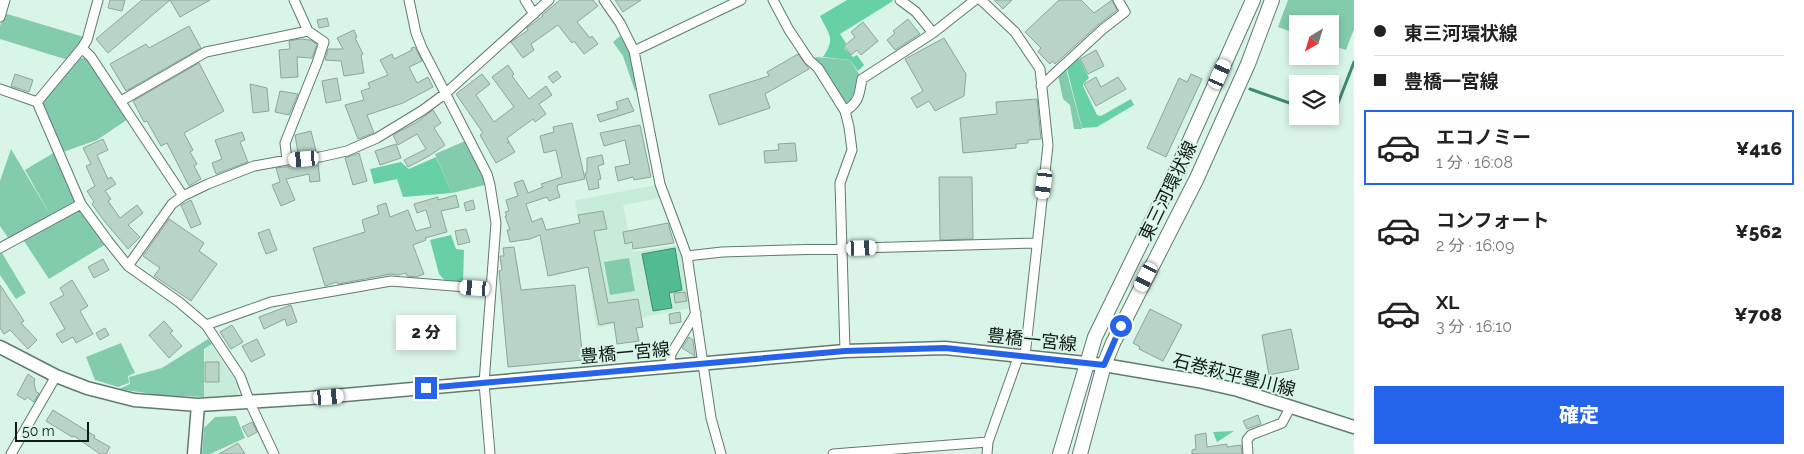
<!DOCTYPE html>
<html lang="ja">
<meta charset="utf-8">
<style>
:root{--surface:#fff;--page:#f2f2f2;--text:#222;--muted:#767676;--line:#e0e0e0;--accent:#2563eb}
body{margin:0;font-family:Raleway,"Noto Sans JP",sans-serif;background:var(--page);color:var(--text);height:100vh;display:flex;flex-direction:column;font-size:19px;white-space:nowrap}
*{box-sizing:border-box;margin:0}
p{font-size:16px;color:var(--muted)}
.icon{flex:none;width:28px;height:28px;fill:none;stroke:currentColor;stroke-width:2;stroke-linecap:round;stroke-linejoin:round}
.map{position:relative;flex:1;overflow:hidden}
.details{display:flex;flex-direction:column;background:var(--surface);width:450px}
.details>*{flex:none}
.banner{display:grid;align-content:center;height:110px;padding:0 20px;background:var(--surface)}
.needle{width:32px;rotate:218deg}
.buttons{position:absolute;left:1289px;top:15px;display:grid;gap:10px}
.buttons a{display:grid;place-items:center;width:50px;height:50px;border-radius:0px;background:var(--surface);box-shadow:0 2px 8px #0003;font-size:25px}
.scale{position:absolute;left:15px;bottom:12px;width:74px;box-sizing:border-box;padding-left:5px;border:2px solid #111b16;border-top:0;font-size:14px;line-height:18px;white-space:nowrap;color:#111b16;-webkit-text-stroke:4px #d8f5e7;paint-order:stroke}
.end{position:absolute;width:22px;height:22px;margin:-11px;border:6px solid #2563eb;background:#fff;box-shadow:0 0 0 2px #fff}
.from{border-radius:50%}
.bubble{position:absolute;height:35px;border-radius:0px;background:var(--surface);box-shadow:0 2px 8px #0003;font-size:16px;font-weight:800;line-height:35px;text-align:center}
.car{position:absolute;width:15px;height:30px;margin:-15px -8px;border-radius:6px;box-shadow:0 0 4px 1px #0007;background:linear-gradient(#fff 24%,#345 0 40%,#fff 0 76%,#345 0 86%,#fff 0)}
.banner b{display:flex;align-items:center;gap:18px;height:48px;font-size:19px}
.banner b+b{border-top:1px solid var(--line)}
.banner i{width:12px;height:12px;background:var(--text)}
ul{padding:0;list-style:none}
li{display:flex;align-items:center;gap:15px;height:75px;margin:0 10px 8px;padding:0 10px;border:2px solid transparent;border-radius:0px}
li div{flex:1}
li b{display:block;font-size:19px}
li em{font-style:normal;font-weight:800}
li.current{border-color:var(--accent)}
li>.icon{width:45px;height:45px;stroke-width:1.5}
.cta{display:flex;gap:10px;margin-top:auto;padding:10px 20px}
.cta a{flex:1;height:58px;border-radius:0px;background:var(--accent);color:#fff;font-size:20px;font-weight:800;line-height:58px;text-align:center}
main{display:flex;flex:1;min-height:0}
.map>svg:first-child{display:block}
.built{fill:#c7edda}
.green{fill:#82ccab}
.forest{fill:#68d0a5}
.water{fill:#52bb91;stroke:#3e8b6c}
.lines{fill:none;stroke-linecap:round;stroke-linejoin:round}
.stream{stroke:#3e8b6c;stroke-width:3}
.building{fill:#b8d4c6;stroke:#8ca79a}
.minor-casing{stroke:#607b6e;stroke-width:11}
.secondary-casing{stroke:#607b6e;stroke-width:15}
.primary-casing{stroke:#607b6e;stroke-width:16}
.minor{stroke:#fff;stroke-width:9}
.secondary{stroke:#fff;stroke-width:12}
.primary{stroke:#fff;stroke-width:14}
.route{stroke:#2563eb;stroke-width:6}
.labels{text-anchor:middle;stroke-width:4;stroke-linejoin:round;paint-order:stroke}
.street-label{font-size:18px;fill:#111b16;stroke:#d8f5e7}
</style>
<main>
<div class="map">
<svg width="1354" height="454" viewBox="0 0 1354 454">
<rect width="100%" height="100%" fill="#d8f5e7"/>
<!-- built -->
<path class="built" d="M657,185L661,198L623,205L633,252L677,245L683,259L691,308L647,316L644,303L647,317L596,328L589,276L575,202L576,200Z
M212,345L239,385L238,396L204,397L205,349Z"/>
<!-- green -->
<path class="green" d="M1288,0H1354V29L1346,50L1330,45V24H1298L1297,34L1278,27Z
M4,13L84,37L68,60L0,39V26Z
M620,36L630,53L636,90L635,91L623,56L613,42Z
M816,57L850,60L861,77L849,105L846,106L814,60Z
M80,58H86L128,119L97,140L63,152L43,107V100Z
M1066,69L1082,129H1074L1070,105L1063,99L1058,75Z
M465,141L482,175L485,185L452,193L435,154Z
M11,149L51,216L9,239L0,226V181Z
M55,152L77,202L51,216L25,170Z
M81,209L106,244L49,279L24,241Z
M2,253L26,293L16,299L0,275V254Z
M629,258L635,291L610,295L604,262Z
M208,339L212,344L204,349V397L159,395L119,389L130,384L129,377L162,368Z
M121,343L135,373L128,376L129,383L118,387L95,380L86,357Z
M236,416L245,438L210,454H202L204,428L215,417Z"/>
<!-- forest -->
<path class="forest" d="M847,0H892L893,1L840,34L846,43L844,48L853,57L857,55L864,65L858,71L850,60L823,57C836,38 829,35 820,16Z
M1079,58L1089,78L1083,84V86L1097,115L1101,116L1131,99L1134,105L1097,127L1082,128L1067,69Z
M436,157L452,193L403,197L397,179L374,184L370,169L401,162L409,169Z
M451,235L456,249L464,250L463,284L447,283L439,274L430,240Z
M1234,431L1217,442L1213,432Z"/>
<!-- water -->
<path class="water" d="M675,248L682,290L669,293L672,308L653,311L642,254Z"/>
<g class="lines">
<!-- stream -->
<path class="stream" d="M1250,89L1298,106
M1328,116H1333L1354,62"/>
</g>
<!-- building -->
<path class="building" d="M110,0H125L122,11L108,8Z
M142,0H210L180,17L170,0L108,53L96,39Z
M560,0H593L598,6L577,22L590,38L592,36L598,44L584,54L574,41L572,43L558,25L531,44L534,50L523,58L511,42L528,30L527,28L543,16L542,15Z
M615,0H641L623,12Z
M994,0H1012L1003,9Z
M1059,0H1081L1094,13L1112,0L1117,10L1099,24L1055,64L1053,61L1050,64L1038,52L1041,48L1025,32Z
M327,18L329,26L319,28L317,20Z
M908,19L920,34L895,50L887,40L895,33L893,31Z
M863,22L878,41L861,55L857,50L851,55L844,46L855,37L851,32Z
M189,26L201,48L126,91L110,64L146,44L149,48Z
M354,30L357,37L355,38L363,54L361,55L364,73L344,76L341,61L325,60L328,49H343L337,38Z
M944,38L966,74L964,96L935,111L929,101L917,108L911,98L923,91L905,59Z
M300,39L310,40L317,44L312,58L297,57L298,77L281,78L279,50L290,49L289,41Z
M415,47L422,61L409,67L417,83L428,77L433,87L403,103L367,115L374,133L358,139L345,105L364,100L361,91L370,88L368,83L388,75L380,60L392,54L394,59L412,50L411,48Z
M1096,50L1104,66L1088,74L1080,59Z
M798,54L809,69L765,94L770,108L719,125L709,95L769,76L767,72Z
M199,63L224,111L184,133L193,150L190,152L197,164L194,166L201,179L189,186L167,143L161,146L147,121L144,122L133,101Z
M508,65L514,74L512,76L529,99L546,86L552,95L539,104L546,114L535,122L533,119L507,138L509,142L507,143L509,142L515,152L496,163L480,135L483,133L456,94L482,74L490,84L476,95L494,122L514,107L492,77Z
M557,71L561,77L553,83L548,77Z
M15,74L33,80L29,92L11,86Z
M1191,74L1202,79L1166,157L1147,148L1179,78L1187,82Z
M1096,77L1101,87L1118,77L1126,89L1096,106L1084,84Z
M337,78L341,100L326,103L322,81Z
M250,84L267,88L269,111L253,113Z
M280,91L298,94L289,115L275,112Z
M628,98L634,111L600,122L597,115L618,109L616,102Z
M1037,99L1041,139L1028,140V143L1016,144V148L963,153L960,118L997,114L996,102Z
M433,110L441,123L434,128L445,145L429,156L408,167L404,160L426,149L417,134L398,145L393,135L417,122Z
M572,123L585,179L558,185L557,188L560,197L549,201L547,197L526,204L532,222L542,218L546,230L580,223L578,215L603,211L607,229L594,231L608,303L638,299L643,327L636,328L639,341L617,344L614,322L599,325L588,267L548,276L540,235L530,239L510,242L507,230H510L505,216H507L505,212L509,211L506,200L518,196L514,183L523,180L528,193L543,187L541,184L562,177L556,150L544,153L540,136L554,132L553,127Z
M640,125L651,177L634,180L633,177L618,181L615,167L630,164L625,140L604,146L600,133Z
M311,131L316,151L298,153L295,135Z
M242,132L245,140L240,142L248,162L216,174L212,163L222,159L215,140Z
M103,139L108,150L97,155L108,179L111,177L116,184L105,191L111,199L108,201L120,218L137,205L143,213L128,225L140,237L128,249L105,222L92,204L94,202L87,191L95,186L86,166L91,164L83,148Z
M795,143L797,161L765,163L764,151L779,150L778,144Z
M396,144L401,158L380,165L375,151Z
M359,153L367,181L353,185L345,158Z
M602,155L604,164L598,166L601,179L598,180L599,188L589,190L585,173H587V158Z
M318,163L320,181L310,182L309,174L286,179L295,200L281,206L272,185L280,182L276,168Z
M939,177H972L973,239L940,240Z
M456,195L459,207L441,211L447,232L425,238L426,240L413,245L424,274L416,277L407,276L406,273L398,275L391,274L338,284L337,282L325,286L313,248L365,232L362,220L379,214L377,206L386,203L390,217L408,210L416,231L431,227L426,210L417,213L414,204L438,197V200Z
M191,200L201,224L191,228L181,205Z
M473,200L475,209L466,211L464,203Z
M169,219L204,243L199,251L217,264L191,301L154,276L160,268L143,256Z
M668,223L674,243L633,249L632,242L625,244L623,232Z
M269,229L277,250L266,254L258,233Z
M466,229L470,242L458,245L455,231Z
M514,247L521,290L575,285L583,360L508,367L499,271L502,270L500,256H504L503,248Z
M103,259L109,270L94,278L88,267Z
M72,280L88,306L80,311L93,334L76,343L73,337L62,343L56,334L65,329L50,303L64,295L60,288Z
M0,285L24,321L21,323L37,340L28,349L10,330L4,334L0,328Z
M685,292L687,301L675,303L674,293Z
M291,305L297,322L287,326L285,319L264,329L259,317Z
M1150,309L1182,325L1163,361L1139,349L1140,347L1133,343Z
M680,312L681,322L670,324L669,314Z
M164,321L173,331L170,333L182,346L169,358L149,335Z
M232,325L243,342L231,349L220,332Z
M105,328L109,335L100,340L96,333Z
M1291,329L1299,369L1269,375L1262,335Z
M689,337L693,340L695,356L682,348Z
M257,339L265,355L251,362L242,346Z
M615,346L617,358L600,361L598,348Z
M205,362H219V382H205Z
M28,374L35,379L34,382L36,392L39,393L34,402L27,397L25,400L17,395Z
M53,410L95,436L94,438L110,447L106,454H100L74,436L72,437L46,421Z
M1258,415L1261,424L1247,429L1243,421Z
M252,422L257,432L248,437L242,427Z
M1206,433L1207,447L1227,444V447L1241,445L1242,454H1192V450L1196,449L1195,435Z
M238,443L245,454H219Z"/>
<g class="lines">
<defs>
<path id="minor" d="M409,0L416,33L422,48L487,174L490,185L496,223L484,383L490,454
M525,0L534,14
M604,0L620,23L634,51L660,184L687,256L711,418L721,454
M773,0L789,30L809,60L818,68L845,111L849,127L852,150L840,183L845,351
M900,0L916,12L933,33
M981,0L1015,32L1040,69L1048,145L1025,356
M0,17L5,0
M82,48L91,57L183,196
M634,51L741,0
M1041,86L1103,29L1125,12L1118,0
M0,89L37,102L81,204L108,241L128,266L179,302L206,325L240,376L250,403L274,454
M121,101L206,52L308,31
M37,102L82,48L87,40L98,0
M845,111C860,102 859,94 862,79L933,33L975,0
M287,160L285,143L317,63L324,42L308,31L294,0
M0,248L81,204
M687,256L722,252L1037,243
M128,266L172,204L183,196L208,184L254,166L287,160L320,157L347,151L377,138L423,110L446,93L549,0
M206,325L271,302L391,281L491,289
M670,367L671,354L696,313
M11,454L56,376
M833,454L988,442
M987,454L988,442L1019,355
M1248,454L1247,440L1251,435L1282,423L1291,406"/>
<path id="secondary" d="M0,347L56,376L87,388L134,400L198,405L310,398L845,351L945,348L1104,365L1198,381L1238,390L1354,427
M194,454L198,405"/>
<path id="primary" d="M1060,454L1095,337L1177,169L1253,0
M1080,454L1104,365L1113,343L1197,178L1248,64L1272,0"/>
</defs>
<!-- minor casing -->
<use href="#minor" class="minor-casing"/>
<!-- secondary casing -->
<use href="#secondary" class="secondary-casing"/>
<!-- primary casing -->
<use href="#primary" class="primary-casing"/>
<!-- minor -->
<use href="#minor" class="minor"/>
<!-- secondary -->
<use href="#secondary" class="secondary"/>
<!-- primary -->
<use href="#primary" class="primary"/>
</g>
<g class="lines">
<!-- route -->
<path class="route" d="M426,388L845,351L945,348L1104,365L1121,326"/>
</g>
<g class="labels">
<!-- street labels -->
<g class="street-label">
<text transform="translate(1168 191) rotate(-64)" y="6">東三河環状線</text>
<text transform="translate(1032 340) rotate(6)" y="6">豊橋一宮線</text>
<text transform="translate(625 353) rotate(-5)" y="6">豊橋一宮線</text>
<text transform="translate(1234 375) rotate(14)" y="6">石巻萩平豊川線</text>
</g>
</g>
</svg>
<div class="buttons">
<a><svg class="needle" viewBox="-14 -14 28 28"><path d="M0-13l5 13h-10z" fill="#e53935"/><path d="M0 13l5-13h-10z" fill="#767676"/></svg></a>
<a><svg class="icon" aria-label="layers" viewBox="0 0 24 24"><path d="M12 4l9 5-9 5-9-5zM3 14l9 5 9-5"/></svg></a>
</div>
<div class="scale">50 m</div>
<i class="end from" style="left:1121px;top:326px"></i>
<i class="end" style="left:426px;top:388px"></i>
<div class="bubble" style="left:396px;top:315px;width:60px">2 分</div>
<i class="car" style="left:1220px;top:74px;rotate:24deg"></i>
<i class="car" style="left:304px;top:159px;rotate:265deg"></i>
<i class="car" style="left:1044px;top:184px;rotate:187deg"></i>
<i class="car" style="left:862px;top:248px;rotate:88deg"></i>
<i class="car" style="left:1146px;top:277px;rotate:207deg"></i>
<i class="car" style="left:475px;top:288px;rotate:274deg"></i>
<i class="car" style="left:329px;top:397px;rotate:85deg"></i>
</div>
<section class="details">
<div class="banner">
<b><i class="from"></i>東三河環状線</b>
<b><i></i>豊橋一宮線</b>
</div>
<ul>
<li class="current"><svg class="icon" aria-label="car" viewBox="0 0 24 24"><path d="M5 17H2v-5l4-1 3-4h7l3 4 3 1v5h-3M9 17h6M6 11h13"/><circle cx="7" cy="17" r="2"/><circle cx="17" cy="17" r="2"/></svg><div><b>エコノミー</b><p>1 分 · 16:08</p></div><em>¥416</em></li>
<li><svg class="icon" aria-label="car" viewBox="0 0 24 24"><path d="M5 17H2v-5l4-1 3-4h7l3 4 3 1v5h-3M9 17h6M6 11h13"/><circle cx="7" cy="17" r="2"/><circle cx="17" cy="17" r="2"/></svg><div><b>コンフォート</b><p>2 分 · 16:09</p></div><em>¥562</em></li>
<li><svg class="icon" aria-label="car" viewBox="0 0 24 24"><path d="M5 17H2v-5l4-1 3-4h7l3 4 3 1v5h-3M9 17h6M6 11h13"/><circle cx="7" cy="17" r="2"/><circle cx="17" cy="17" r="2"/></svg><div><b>XL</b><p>3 分 · 16:10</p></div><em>¥708</em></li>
</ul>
<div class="cta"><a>確定</a></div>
</section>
</main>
